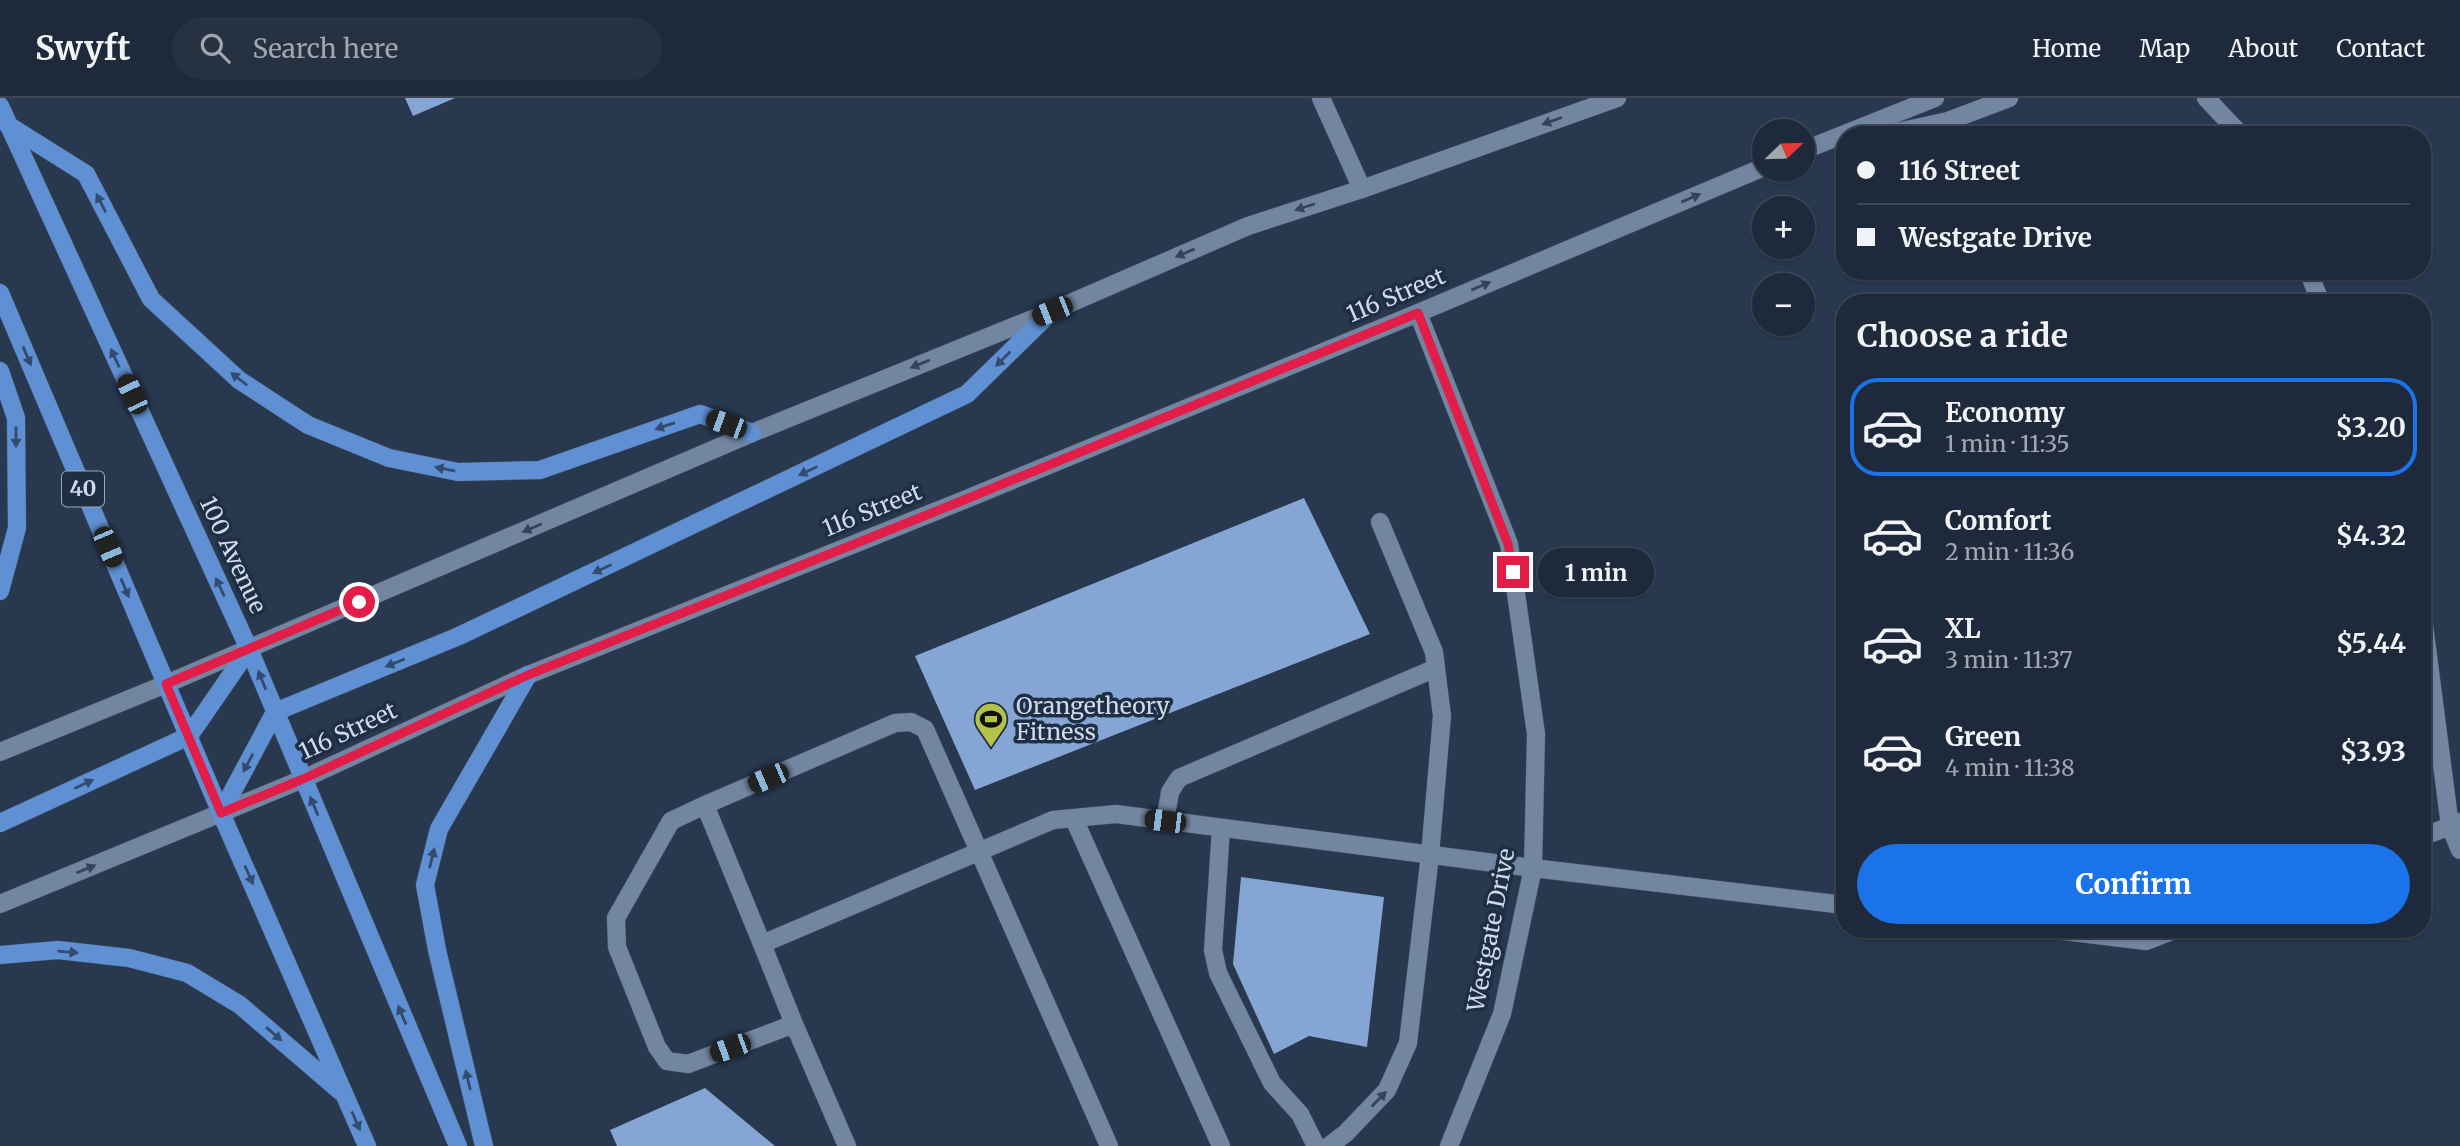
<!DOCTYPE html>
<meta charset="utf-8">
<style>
:root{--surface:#1e2a3b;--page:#263242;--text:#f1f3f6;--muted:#a1a7af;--line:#3c4655;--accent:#1a73e8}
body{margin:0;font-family:Merriweather,serif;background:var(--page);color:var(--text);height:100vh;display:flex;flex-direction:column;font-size:26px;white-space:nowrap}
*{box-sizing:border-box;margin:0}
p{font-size:23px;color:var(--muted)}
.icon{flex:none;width:38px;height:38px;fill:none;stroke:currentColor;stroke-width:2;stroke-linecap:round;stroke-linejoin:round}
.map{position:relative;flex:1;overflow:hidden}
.sheet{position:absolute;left:1836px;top:196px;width:595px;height:644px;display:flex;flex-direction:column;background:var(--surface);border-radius:28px;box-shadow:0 2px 5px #0004,0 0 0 2px var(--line)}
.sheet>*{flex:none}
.top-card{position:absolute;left:1836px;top:28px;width:595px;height:154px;border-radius:28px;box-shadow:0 2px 5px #0004,0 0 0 2px var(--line);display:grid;align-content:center;height:154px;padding:0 21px;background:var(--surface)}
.needle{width:46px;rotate:67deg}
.tools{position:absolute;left:1752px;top:21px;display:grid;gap:14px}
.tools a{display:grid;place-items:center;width:63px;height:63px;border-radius:50%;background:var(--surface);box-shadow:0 2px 5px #0004,0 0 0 2px var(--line);font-size:35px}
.end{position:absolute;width:32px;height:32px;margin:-16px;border:9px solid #e11d48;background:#fff;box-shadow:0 0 0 4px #fff}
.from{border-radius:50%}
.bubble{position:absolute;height:49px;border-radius:24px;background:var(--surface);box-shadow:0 2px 5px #0004,0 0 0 2px var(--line);font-size:23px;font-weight:700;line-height:49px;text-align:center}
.car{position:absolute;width:21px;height:42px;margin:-21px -10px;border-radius:9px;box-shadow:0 0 5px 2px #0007;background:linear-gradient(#222 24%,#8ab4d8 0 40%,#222 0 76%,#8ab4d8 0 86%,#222 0)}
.top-card b{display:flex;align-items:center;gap:24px;height:66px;font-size:26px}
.top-card b+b{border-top:2px solid var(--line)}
.top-card i{width:18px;height:18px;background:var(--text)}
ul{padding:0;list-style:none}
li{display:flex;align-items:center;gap:21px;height:98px;margin:0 14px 10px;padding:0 7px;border:4px solid transparent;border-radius:28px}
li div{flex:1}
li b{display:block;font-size:26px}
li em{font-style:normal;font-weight:700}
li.active{border-color:var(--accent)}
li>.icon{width:63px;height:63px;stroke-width:1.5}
h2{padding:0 21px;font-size:32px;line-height:84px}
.primary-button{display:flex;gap:14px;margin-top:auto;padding:14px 21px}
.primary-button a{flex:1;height:80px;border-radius:42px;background:var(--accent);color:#fff;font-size:28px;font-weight:700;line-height:80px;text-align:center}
header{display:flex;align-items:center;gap:42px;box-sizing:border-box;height:98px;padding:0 35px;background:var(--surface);border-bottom:2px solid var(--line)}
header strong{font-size:33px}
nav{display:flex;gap:38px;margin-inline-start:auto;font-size:24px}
.search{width:490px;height:63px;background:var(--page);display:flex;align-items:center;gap:18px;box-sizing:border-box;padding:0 24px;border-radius:38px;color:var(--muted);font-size:26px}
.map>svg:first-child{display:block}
.building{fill:#85a6d4}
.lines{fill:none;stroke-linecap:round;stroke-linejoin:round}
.service-casing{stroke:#465367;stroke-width:19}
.tertiary-casing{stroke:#465367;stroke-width:19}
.secondary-casing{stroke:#465367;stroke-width:19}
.primary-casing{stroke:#465367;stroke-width:19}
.service{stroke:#7386a1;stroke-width:18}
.tertiary{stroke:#7386a1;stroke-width:18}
.secondary{stroke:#7386a1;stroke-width:18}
.primary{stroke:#5f90d3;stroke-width:18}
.oneway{fill:#33445b}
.oneway2{fill:#324b6f}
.route{stroke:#e11d48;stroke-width:9}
.labels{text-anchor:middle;stroke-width:7;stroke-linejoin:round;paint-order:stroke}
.shield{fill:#1e2e44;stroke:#9ba6b8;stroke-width:2}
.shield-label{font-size:21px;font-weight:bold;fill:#d0dae9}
.street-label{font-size:23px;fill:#d0dae9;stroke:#1e2e44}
.poi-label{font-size:23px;fill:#d0dae9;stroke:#1e2e44;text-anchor:start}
</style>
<header>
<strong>Swyft</strong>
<div class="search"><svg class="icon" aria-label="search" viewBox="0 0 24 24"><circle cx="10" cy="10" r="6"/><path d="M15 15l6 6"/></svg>Search here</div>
<nav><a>Home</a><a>Map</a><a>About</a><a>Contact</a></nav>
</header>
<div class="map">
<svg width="2460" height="1048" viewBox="0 0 2460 1048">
<rect width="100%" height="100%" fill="#28384f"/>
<!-- building -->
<path class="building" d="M405,0H455L413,18Z
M1304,400L1370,536L975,692L915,558Z
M1241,779L1384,799L1367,949L1309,938L1274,956L1233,866Z
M705,990L775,1048H617L610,1032Z"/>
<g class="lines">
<defs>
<path id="service" d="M2206,0L2241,37
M1884,37L1948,23L2009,0
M2308,173L2321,205
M2422,512L2450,728L2460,752
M705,707L895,625L911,624L925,631L1109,1048
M1074,721L1221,1048
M1165,723L1170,694L1179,680L1436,570
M1221,730L1213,852L1218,875L1272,985L1300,1016L1316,1048
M2422,739L2460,724
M2047,831L2146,843L2177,831
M762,846L794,926L688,966L667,963L657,949L617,849L616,820L671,723L705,707L762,846L1053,722L1116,716L1533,770L1844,807
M794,926L847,1048
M1329,1048L1346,1035L1387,992L1408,945L1430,757L1442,618L1434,554L1380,424"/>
<path id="tertiary" d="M1321,0L1362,91
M1418,215L1509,446L1536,636L1533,770L1502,916L1449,1048"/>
<path id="secondary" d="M1802,53L1935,0
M0,654L166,586L752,335L1052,213L1248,128L1362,91L1617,0
M0,806L303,681L528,577L959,404L1418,215L1764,69"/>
<path id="primary" d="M0,8L249,551L458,1048
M8,27L86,76L151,201L239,282L308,327L389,360L458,374L540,372L700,316L752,335
M0,195L221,715L367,1048
M0,273L16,320L17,430L0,493
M221,715L275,614L459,538L967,296L1052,213
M0,725L189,638L249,551
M0,857L58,852L129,860L187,875L240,907L340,993
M484,1048L437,852L425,787L439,731L528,577"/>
</defs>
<!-- service casing -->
<use href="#service" class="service-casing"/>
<!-- tertiary casing -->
<use href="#tertiary" class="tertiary-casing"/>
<!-- secondary casing -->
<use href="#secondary" class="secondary-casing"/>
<!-- primary casing -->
<use href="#primary" class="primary-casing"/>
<!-- service -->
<use href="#service" class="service"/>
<!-- tertiary -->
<use href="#tertiary" class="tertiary"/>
<!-- secondary -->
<use href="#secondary" class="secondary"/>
<!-- primary -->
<use href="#primary" class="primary"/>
</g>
<!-- one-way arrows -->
<defs><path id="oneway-solid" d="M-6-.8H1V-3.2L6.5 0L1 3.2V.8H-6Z" transform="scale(1.75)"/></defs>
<g class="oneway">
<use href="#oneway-solid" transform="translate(1552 23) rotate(160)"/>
<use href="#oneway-solid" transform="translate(1691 100) rotate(-23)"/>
<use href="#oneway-solid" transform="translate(1305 109) rotate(162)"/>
<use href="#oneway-solid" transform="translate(1185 155) rotate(157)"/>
<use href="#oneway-solid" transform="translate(1481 188) rotate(-23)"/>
<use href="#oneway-solid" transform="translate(920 266) rotate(158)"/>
<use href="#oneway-solid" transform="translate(532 430) rotate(157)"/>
<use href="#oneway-solid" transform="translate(86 771) rotate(-22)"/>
<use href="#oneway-solid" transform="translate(1379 1001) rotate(-46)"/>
</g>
<g class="oneway2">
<use href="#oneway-solid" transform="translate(101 105) rotate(-117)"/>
<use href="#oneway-solid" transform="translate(27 258) rotate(67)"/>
<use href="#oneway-solid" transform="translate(115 260) rotate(-115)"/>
<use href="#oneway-solid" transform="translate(1003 261) rotate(135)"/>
<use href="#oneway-solid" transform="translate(239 281) rotate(-142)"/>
<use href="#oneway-solid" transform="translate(665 328) rotate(161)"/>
<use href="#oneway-solid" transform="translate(16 339) rotate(90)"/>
<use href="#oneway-solid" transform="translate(445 371) rotate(-169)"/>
<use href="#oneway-solid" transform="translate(808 373) rotate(154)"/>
<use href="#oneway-solid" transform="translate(602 471) rotate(155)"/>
<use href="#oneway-solid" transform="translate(220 489) rotate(-115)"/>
<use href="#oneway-solid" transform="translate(125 490) rotate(67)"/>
<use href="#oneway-solid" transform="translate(395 565) rotate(158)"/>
<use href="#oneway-solid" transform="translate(262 582) rotate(-112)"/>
<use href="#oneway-solid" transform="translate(248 665) rotate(118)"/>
<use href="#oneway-solid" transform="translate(84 686) rotate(-25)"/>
<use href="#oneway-solid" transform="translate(314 708) rotate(-113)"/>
<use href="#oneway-solid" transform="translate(432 760) rotate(-76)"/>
<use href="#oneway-solid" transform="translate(249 777) rotate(66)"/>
<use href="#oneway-solid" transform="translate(68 854) rotate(5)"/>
<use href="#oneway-solid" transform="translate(402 917) rotate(-113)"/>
<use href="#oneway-solid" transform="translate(274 936) rotate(41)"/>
<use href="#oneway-solid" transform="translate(468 982) rotate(-103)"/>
<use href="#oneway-solid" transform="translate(356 1023) rotate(66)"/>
</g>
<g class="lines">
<!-- route -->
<path class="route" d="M359,504L166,586L221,715L303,681L528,577L959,404L1418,215L1508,446L1513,474"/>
</g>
<!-- icons -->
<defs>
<symbol id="stadium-pin" viewBox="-11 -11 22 30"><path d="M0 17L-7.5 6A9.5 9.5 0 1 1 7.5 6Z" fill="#b3c24b" stroke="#1e2e44"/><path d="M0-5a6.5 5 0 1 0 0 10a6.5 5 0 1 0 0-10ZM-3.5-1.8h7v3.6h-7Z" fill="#111"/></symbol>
</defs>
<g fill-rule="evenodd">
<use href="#stadium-pin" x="972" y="602" width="38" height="52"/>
</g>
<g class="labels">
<!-- shield labels -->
<rect class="shield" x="62" y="373.5" width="42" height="35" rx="5"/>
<g class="shield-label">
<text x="83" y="398">40</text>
</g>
<!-- street labels -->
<g class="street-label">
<text transform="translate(1396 197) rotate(-23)" y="8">116 Street</text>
<text transform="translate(872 412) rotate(-22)" y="8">116 Street</text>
<text transform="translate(233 457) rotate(65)" y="8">100 Avenue</text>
<text transform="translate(348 633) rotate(-25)" y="8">116 Street</text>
<text transform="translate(1491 832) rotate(-79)" y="8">Westgate Drive</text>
</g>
<!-- poi labels -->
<g class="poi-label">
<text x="1016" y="616">Orangetheory<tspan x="1016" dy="26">Fitness</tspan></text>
</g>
</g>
</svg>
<div class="tools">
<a><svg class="needle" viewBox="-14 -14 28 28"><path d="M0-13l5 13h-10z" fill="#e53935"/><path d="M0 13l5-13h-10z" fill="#a1a7af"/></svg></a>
<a>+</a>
<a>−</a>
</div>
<i class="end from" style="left:359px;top:504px"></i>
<i class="end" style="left:1513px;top:474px"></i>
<div class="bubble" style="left:1538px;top:450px;width:116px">1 min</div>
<i class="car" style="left:1052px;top:213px;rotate:248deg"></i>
<i class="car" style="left:132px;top:296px;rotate:335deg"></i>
<i class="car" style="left:726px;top:326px;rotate:290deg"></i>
<i class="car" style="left:108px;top:449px;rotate:157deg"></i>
<i class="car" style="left:768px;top:680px;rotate:247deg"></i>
<i class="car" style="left:1165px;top:723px;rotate:277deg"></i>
<i class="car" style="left:730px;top:950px;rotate:250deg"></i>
<div class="top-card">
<b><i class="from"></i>116 Street</b>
<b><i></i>Westgate Drive</b>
</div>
<section class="sheet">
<h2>Choose a ride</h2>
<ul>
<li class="active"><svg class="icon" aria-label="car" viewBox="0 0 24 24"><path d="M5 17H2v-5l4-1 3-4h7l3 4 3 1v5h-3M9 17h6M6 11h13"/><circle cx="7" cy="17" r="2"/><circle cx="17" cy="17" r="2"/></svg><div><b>Economy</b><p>1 min · 11:35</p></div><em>$3.20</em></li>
<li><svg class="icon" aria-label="car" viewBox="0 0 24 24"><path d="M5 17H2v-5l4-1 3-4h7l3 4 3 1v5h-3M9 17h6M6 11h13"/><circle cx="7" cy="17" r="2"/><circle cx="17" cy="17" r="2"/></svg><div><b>Comfort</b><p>2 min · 11:36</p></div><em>$4.32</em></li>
<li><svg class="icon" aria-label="car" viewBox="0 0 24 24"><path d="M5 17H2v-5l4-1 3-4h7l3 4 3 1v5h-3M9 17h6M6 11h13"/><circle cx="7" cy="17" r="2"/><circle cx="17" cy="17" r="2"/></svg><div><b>XL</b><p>3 min · 11:37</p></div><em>$5.44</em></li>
<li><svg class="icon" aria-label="car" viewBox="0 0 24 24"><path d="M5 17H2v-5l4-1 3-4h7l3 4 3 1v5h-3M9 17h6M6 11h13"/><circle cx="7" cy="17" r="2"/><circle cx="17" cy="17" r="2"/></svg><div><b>Green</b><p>4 min · 11:38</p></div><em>$3.93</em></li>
</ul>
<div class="primary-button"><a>Confirm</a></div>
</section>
</div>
